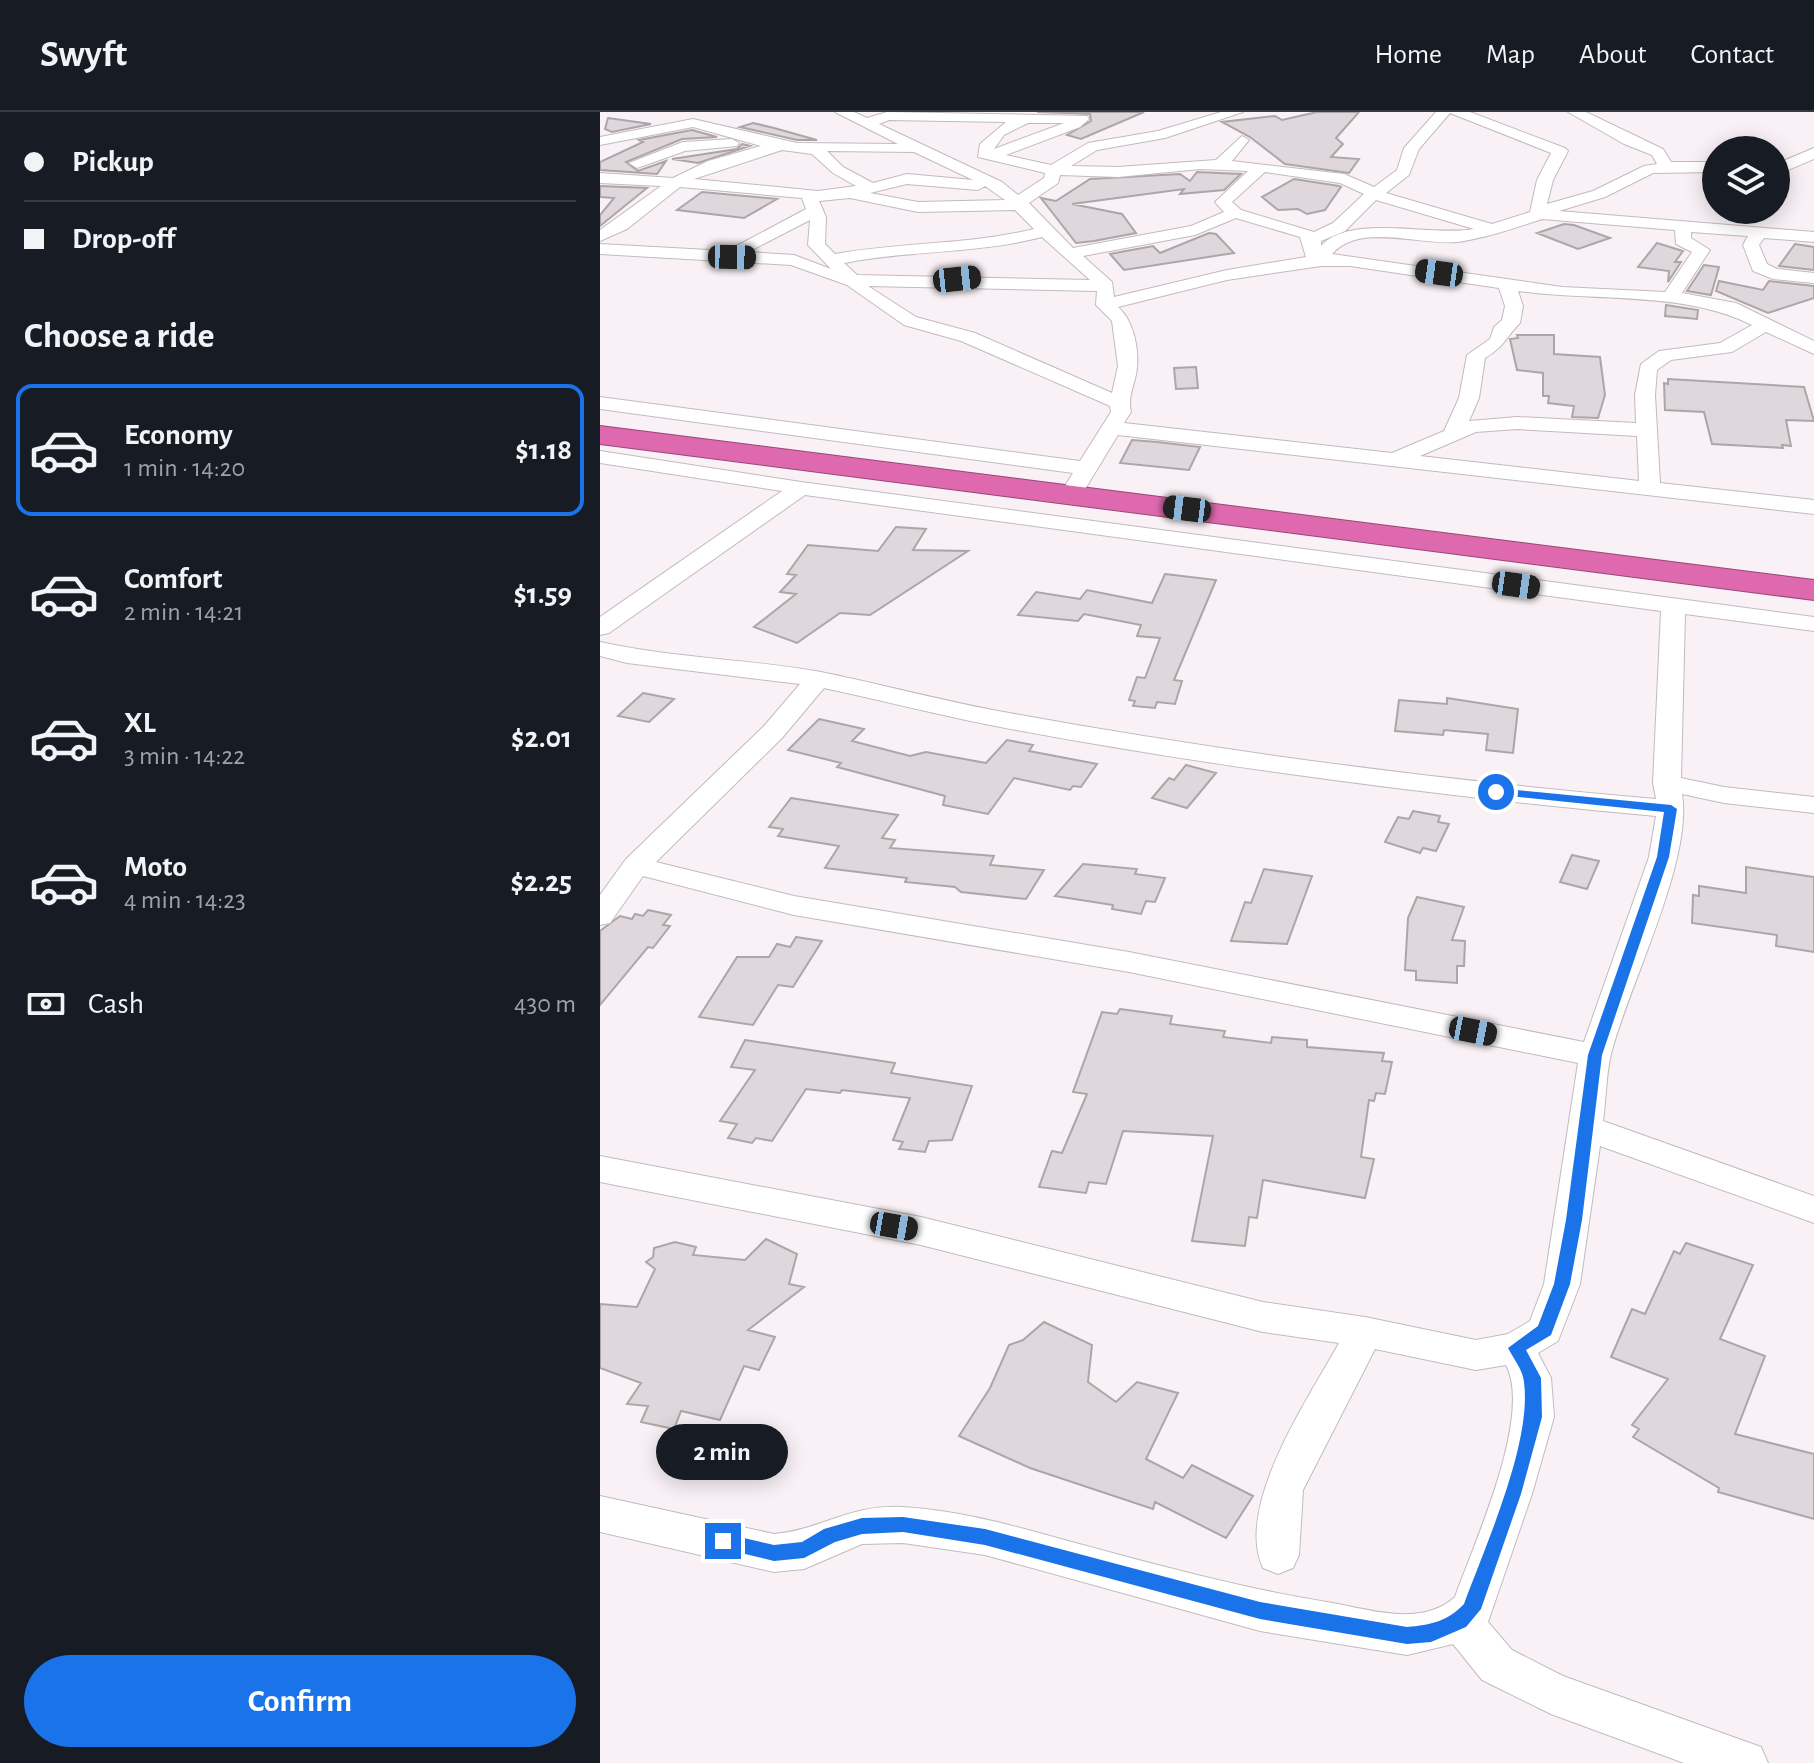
<!DOCTYPE html>
<meta charset="utf-8">
<style>
:root{--surface:#171b24;--page:#20242c;--text:#f1f3f6;--muted:#9ea1a6;--line:#363941;--accent:#1a73e8}
body{margin:0;font-family:"Alegreya Sans",sans-serif;background:var(--page);color:var(--text);height:100vh;display:flex;flex-direction:column;font-size:30px;white-space:nowrap}
*{box-sizing:border-box;margin:0}
p{font-size:26px;color:var(--muted)}
.icon{flex:none;width:44px;height:44px;fill:none;stroke:currentColor;stroke-width:2;stroke-linecap:round;stroke-linejoin:round}
.map{position:relative;flex:1;overflow:hidden}
.panel{display:flex;flex-direction:column;background:var(--surface);width:600px}
.panel>*{flex:none}
.guide{display:grid;align-content:center;height:176px;padding:0 24px;background:var(--surface)}
.tools{position:absolute;left:1102px;top:24px;display:grid;gap:16px}
.tools a{display:grid;place-items:center;width:88px;height:88px;border-radius:50%;background:var(--surface);box-shadow:0 4px 20px #0003;font-size:40px}
.end{position:absolute;width:36px;height:36px;margin:-18px;border:10px solid #1a73e8;background:#fff;box-shadow:0 0 0 4px #fff}
.from{border-radius:50%}
.bubble{position:absolute;height:56px;border-radius:28px;background:var(--surface);box-shadow:0 4px 20px #0003;font-size:26px;font-weight:700;line-height:56px;text-align:center}
.car{position:absolute;width:24px;height:48px;margin:-24px -12px;border-radius:10px;box-shadow:0 0 6px 2px #0007;background:linear-gradient(#222 24%,#8ab4d8 0 40%,#222 0 76%,#8ab4d8 0 86%,#222 0)}
.guide b{display:flex;align-items:center;gap:28px;height:76px;font-size:30px}
.guide b+b{border-top:2px solid var(--line)}
.guide i{width:20px;height:20px;background:var(--text)}
ul{padding:0;list-style:none}
li{display:flex;align-items:center;gap:24px;height:132px;margin:0 16px 12px;padding:0 8px;border:4px solid transparent;border-radius:16px}
li div{flex:1}
li b{display:block;font-size:30px}
li em{font-style:normal;font-weight:700}
li.on{border-color:var(--accent)}
li>.icon{width:72px;height:72px;stroke-width:1.5}
h2{padding:0 24px;font-size:36px;line-height:96px}
.pay{display:flex;align-items:center;gap:20px;height:88px;padding:0 24px;font-size:30px}
.pay p{margin-inline-start:auto}
.cta{display:flex;gap:16px;margin-top:auto;padding:16px 24px}
.cta a{flex:1;height:92px;border-radius:48px;background:var(--accent);color:#fff;font-size:32px;font-weight:700;line-height:92px;text-align:center}
header{display:flex;align-items:center;gap:48px;box-sizing:border-box;height:112px;padding:0 40px;background:var(--surface);border-bottom:2px solid var(--line)}
header strong{font-size:38px}
nav{display:flex;gap:44px;margin-inline-start:auto;font-size:28px}
main{display:flex;flex:1;min-height:0}
.map>svg:first-child{display:block}
.building{fill:#dfd7db;stroke:#ada6a9;stroke-width:2}
.lines{fill:none;stroke-linecap:round;stroke-linejoin:round}
.minor-casing{stroke:#c2bbbe;stroke-width:2}
.highway-casing{stroke:#964876;stroke-width:2}
.minor{fill:#fff;fill-rule:evenodd}
.highway{fill:#df69af;fill-rule:evenodd}
.route{fill:#1a73e8}
</style>
<header>
<strong>Swyft</strong>
<nav><a>Home</a><a>Map</a><a>About</a><a>Contact</a></nav>
</header>
<main>
<section class="panel">
<div class="guide">
<b><i class="from"></i>Pickup</b>
<b><i></i>Drop-off</b>
</div>
<h2>Choose a ride</h2>
<ul>
<li class="on"><svg class="icon" aria-label="car" viewBox="0 0 24 24"><path d="M5 17H2v-5l4-1 3-4h7l3 4 3 1v5h-3M9 17h6M6 11h13"/><circle cx="7" cy="17" r="2"/><circle cx="17" cy="17" r="2"/></svg><div><b>Economy</b><p>1 min · 14:20</p></div><em>$1.18</em></li>
<li><svg class="icon" aria-label="car" viewBox="0 0 24 24"><path d="M5 17H2v-5l4-1 3-4h7l3 4 3 1v5h-3M9 17h6M6 11h13"/><circle cx="7" cy="17" r="2"/><circle cx="17" cy="17" r="2"/></svg><div><b>Comfort</b><p>2 min · 14:21</p></div><em>$1.59</em></li>
<li><svg class="icon" aria-label="car" viewBox="0 0 24 24"><path d="M5 17H2v-5l4-1 3-4h7l3 4 3 1v5h-3M9 17h6M6 11h13"/><circle cx="7" cy="17" r="2"/><circle cx="17" cy="17" r="2"/></svg><div><b>XL</b><p>3 min · 14:22</p></div><em>$2.01</em></li>
<li><svg class="icon" aria-label="car" viewBox="0 0 24 24"><path d="M5 17H2v-5l4-1 3-4h7l3 4 3 1v5h-3M9 17h6M6 11h13"/><circle cx="7" cy="17" r="2"/><circle cx="17" cy="17" r="2"/></svg><div><b>Moto</b><p>4 min · 14:23</p></div><em>$2.25</em></li>
</ul>
<div class="pay"><svg class="icon" aria-label="cash" viewBox="0 0 24 24"><path d="M3 7h18v10H3z"/><circle cx="12" cy="12" r="2"/></svg>Cash<p>430 m</p></div>
<div class="cta"><a>Confirm</a></div>
</section>
<div class="map">
<svg width="1214" height="1651" viewBox="0 0 1214 1651">
<rect width="100%" height="100%" fill="#f9f1f5"/>
<!-- building -->
<path class="building" d="M437,0H544L481,27L467,23L491,9L490,2Z
M717,0H759L736,26L743,32L731,45L759,47L749,61L685,52L650,25L622,10L675,4L682,8Z
M8,6L51,12L12,20L5,17Z
M153,11L174,16L217,28H197L140,15Z
M92,18L117,25L82,27L26,50L38,59L66,49L57,62L0,58V50L43,30L39,28Z
M142,32L150,34L98,51L72,47L137,37Z
M597,60L641,62L624,78L580,82L584,77L472,92L522,102L536,121L494,129L476,131L441,86L456,89L490,67L580,62L590,69Z
M694,67L739,74L741,75L725,98L707,102L698,97L678,98L662,85Z
M0,74L47,76L0,114V103L14,86L0,85Z
M102,80L177,87L144,106L77,98Z
M964,112L974,113L1010,126L978,137L937,121Z
M609,121L616,122L634,141L524,158L510,142L553,134L560,141Z
M1057,131L1083,139L1075,150H1081L1068,170L1069,159L1038,155Z
M1195,132L1214,135V158L1179,154Z
M1104,153L1119,155L1111,183L1087,179Z
M1119,169L1163,178L1169,169L1214,174V186L1168,201L1116,179Z
M1066,193L1098,198L1097,207L1065,204Z
M917,223H954V242L1000,245L1005,283L998,306L972,305L974,294L948,291L949,284H943V261L917,258L910,227L918,226Z
M596,255L598,276L576,277L574,256Z
M1068,267L1204,275L1214,309L1186,308L1191,334L1182,333L1183,336L1112,332L1104,300L1065,298L1064,271L1068,272Z
M532,328L557,330L600,335L589,358L520,351Z
M296,415L326,417L313,438L368,439L270,503L240,501L197,531L154,515L196,482L180,480L196,463L187,462L208,433L278,439Z
M565,462L616,468L574,568L582,569L575,592L557,590L555,596L533,594L535,589L529,588L537,565L545,566L560,526L537,524L541,513L484,502L478,509L418,503L436,480L480,487L487,478L552,491Z
M43,581L74,587L49,610L18,604Z
M847,586L918,597L913,641L886,638L888,622L844,618L843,623L795,619L799,588L847,592Z
M219,607L264,617L252,629L310,644L326,640L386,651L407,628L433,633L429,639L497,652L481,675L473,674L470,678L414,666L388,702L343,693L345,684L237,655L241,651L188,638Z
M586,653L616,661L587,696L552,686L569,666L574,668Z
M191,686L298,703L282,726L295,728L290,736L394,744L390,753L444,758L426,787L361,780L355,775L305,770L307,766L225,756L239,734L178,724L183,717L169,715Z
M813,699L840,704L838,710L849,712L836,739L823,736L820,741L785,730L798,705L809,707Z
M972,743L999,749L987,777L960,770Z
M483,752L537,757L535,762L565,766L555,790L546,789L541,802L512,797L513,793L455,784Z
M1146,755L1214,765V840L1176,834L1177,823L1092,811L1093,783L1099,784V774L1146,781Z
M664,757L712,764L687,832L631,829L645,790L651,791Z
M817,785L864,795L852,828L865,829L864,854H857V871L816,868V859L805,858L808,806Z
M48,798L71,803L63,813L70,814L53,836L48,835L0,893V819L20,804L32,807L35,802L43,804Z
M196,825L222,829L193,875L178,873L153,913L99,905L137,845H169L177,832L190,835Z
M520,897L572,904L570,912L625,919L623,925L671,931L672,925L707,928V935L784,941L782,949L792,950L785,982L776,981L774,989L769,988L761,1045L774,1047L765,1086L663,1068L657,1106L649,1105L645,1134L592,1129L613,1024L523,1019L506,1072L489,1070L486,1081L439,1075L452,1039L462,1041L487,982L473,980L502,900L517,902Z
M145,928L295,951L291,961L372,974L352,1028L329,1029L325,1040L299,1037L303,1030L293,1028L310,986L242,978L240,981L206,977L172,1029L156,1026L152,1031L128,1026L137,1012L120,1009L155,958L131,955Z
M166,1127L197,1142L189,1172L204,1175L148,1218L175,1225L159,1258L144,1254L120,1308L81,1299L74,1317L41,1310L48,1294L27,1292L41,1271L0,1256V1192L37,1195L55,1157L46,1150L53,1145L54,1136L75,1130L96,1135L93,1143L145,1148Z
M1086,1131L1153,1153L1120,1227L1165,1244L1135,1322L1214,1342V1407L1118,1380L1119,1376L1033,1325L1039,1317L1032,1313L1068,1267L1011,1245L1032,1197L1045,1202L1074,1139L1080,1142Z
M444,1210L492,1233L488,1270L516,1290L537,1270L578,1281L546,1347L583,1366L592,1353L653,1384L626,1426L555,1390L553,1397L430,1356L359,1324L390,1276L409,1233L423,1228Z"/>
<g class="lines">
<defs>
<path id="minor" d="M235,0H254L267,6L287,0L487,4L489,7L480,15L406,43L451,53L488,31L558,19L621,0H643L565,26L497,38L471,54L518,55L616,48L642,24L649,28L632,49L744,62L774,75L797,58L804,36L836,0H870L965,36L968,39L953,68L947,92L993,79L1044,54L1057,52L1052,43L1024,32L968,0H986L1063,37L1071,50H1116V60L1053,61L1005,85L959,99L1214,120V130L1164,126L1159,133L1167,152L1177,157L1214,161V171L1173,167L1153,159L1143,133L1148,124L1091,120V126L1110,138L1082,181L1136,191L1214,229V242L1166,220L1132,240L1071,248L1057,258L1055,283L1060,371L1214,388V402L518,323L479,387L471,388L460,382L473,361L0,297V285L480,349L511,300L510,294L361,229L304,213L247,173L191,153L0,142V132L127,139L206,97L202,86L80,75L27,117L0,129V118L61,74L0,71V61L73,66L108,49L161,34L93,15L0,33V25L93,7L197,31L298,32ZM850,1L951,41L937,68L930,100L892,112L786,81L809,63L819,37ZM289,8L406,10L380,32L378,45L445,61L444,66L418,83L402,70L279,12ZM428,11H464L394,37L404,23ZM182,38L212,42L233,61L256,74L218,79L94,67ZM227,39L314,40L373,68L307,62L273,71L243,55ZM600,57L648,59L615,90L624,100L591,114L473,136L429,91L458,71L460,63L518,65ZM665,60L740,71L764,82L733,111L714,120L641,98L632,90ZM307,72L378,78L385,74L405,88L318,90L270,81ZM250,86L318,100L415,98L434,117C369,133 301,130 235,142L225,132L226,105L219,89ZM776,88L874,117C833,125 750,101 721,134V129L745,119ZM636,106L700,125L706,145L627,158L514,185L512,170L483,144L595,123ZM942,107L1075,118L1076,132L1092,140L1065,180L962,175L732,142C760,110 820,134 858,130C886,126 915,116 942,107ZM210,108L208,133L231,157L194,143L148,140ZM442,125L490,168L257,163L244,151C310,138 377,142 442,125ZM721,154H750L899,176L905,194L902,208L894,215L890,227L867,243L859,286L844,319L792,341L524,311L531,300C527,284 536,271 537,255C539,235 533,208 518,195L627,168ZM268,174L497,179L496,193L512,209L518,254L512,281L375,221L316,205ZM918,179C995,190 1081,178 1152,213L1120,231L1059,239L1041,252L1035,283L1036,311L917,305L869,309L879,286L885,246C906,233 905,226 920,211L923,194ZM917,317L1037,324L1039,369L820,344L876,320Z
M132,27L139,31L137,34L85,39L37,56L29,51L83,30Z
M1214,36V47L1176,63V52Z
M0,339L201,370L1214,505V519L1085,502L1081,666L1124,675L1214,685V701L1124,691L1082,682C1093,749 1029,872 1011,942C1006,963 1006,987 1003,1009L1214,1084V1111L1000,1034L980,1172L958,1229L938,1241L951,1266L954,1305L932,1382L888,1510L912,1538L963,1564L1161,1635L1168,1651H1084L951,1602L882,1568L853,1532L807,1543L660,1519L385,1443L303,1431L262,1432L204,1457L174,1460L0,1420V1384L174,1422C221,1418 250,1392 302,1395C359,1398 414,1414 468,1429C554,1452 640,1476 727,1490C769,1497 820,1516 855,1485C874,1431 933,1304 906,1253L876,1258L775,1237L703,1378L699,1443L693,1456L678,1462L663,1456C634,1394 709,1286 739,1231L663,1220L321,1133L0,1070V1044L321,1105L663,1190L765,1205L876,1228L908,1222L930,1209L944,1172L978,951L529,860L194,803L43,764L10,811L0,813V783L26,747L164,614L200,572L27,551L0,544V530C73,546 148,547 221,560C280,572 339,588 398,599C616,639 836,668 1056,687L1053,671L1061,499L205,383L9,521L0,523V505L182,379L0,351ZM224,576C281,588 338,603 395,614C613,655 835,684 1056,704L1049,745L984,930L529,840L194,784L56,750L182,626Z"/>
<path id="highway" d="M0,314L1214,468V488L0,332Z"/>
</defs>
<!-- minor casing -->
<use href="#minor" class="minor-casing"/>
<!-- highway casing -->
<use href="#highway" class="highway-casing"/>
<!-- minor -->
<use href="#minor" class="minor"/>
<!-- highway -->
<use href="#highway" class="highway"/>
</g>
<!-- route -->
<path class="route" d="M896,676L1071,693L1077,697L1069,745L1002,943L982,1108L970,1172L951,1223L926,1238L941,1266L942,1305L921,1382L881,1497L866,1515L831,1530L807,1532L660,1507L385,1433L303,1420L262,1422L235,1430L204,1446L174,1449L116,1435V1424L123,1421L174,1433L202,1430L224,1417L262,1406L303,1405L385,1417L660,1490L807,1515C831,1513 848,1509 864,1492C886,1432 932,1331 924,1270C923,1258 913,1246 908,1236L938,1214L954,1172L966,1108L988,943L1057,745L1064,700L891,682V677Z"/>
</svg>
<div class="tools">
<a><svg class="icon" aria-label="layers" viewBox="0 0 24 24"><path d="M12 4l9 5-9 5-9-5zM3 14l9 5 9-5"/></svg></a>
</div>
<i class="end from" style="left:896px;top:680px"></i>
<i class="end" style="left:123px;top:1429px"></i>
<div class="bubble" style="left:56px;top:1312px;width:132px">2 min</div>
<i class="car" style="left:132px;top:145px;rotate:91deg"></i>
<i class="car" style="left:839px;top:161px;rotate:278deg"></i>
<i class="car" style="left:357px;top:167px;rotate:84deg"></i>
<i class="car" style="left:587px;top:397px;rotate:277deg"></i>
<i class="car" style="left:916px;top:473px;rotate:98deg"></i>
<i class="car" style="left:873px;top:919px;rotate:101deg"></i>
<i class="car" style="left:294px;top:1114px;rotate:100deg"></i>
</div>
</main>
